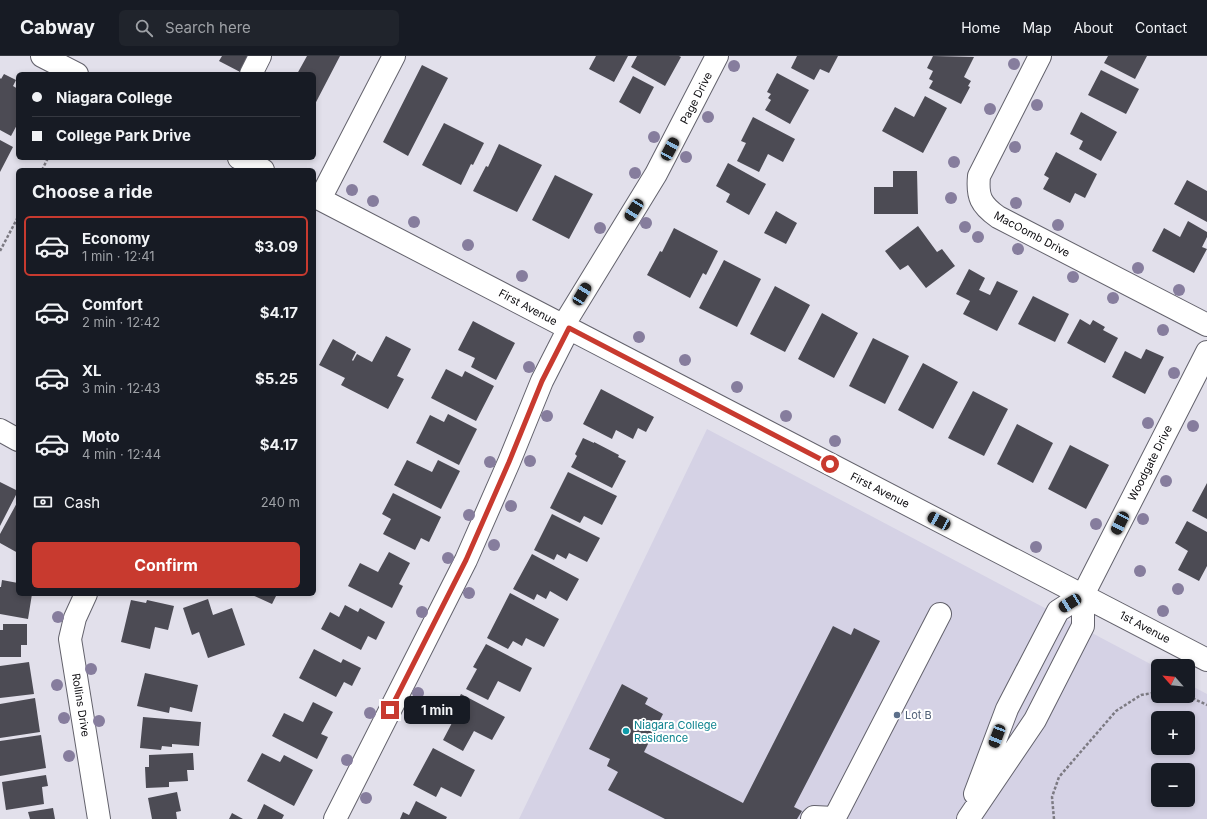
<!DOCTYPE html>
<meta charset="utf-8">
<style>
:root{--surface:#171b24;--page:#20242c;--text:#f1f3f6;--muted:#9ea1a6;--line:#363941;--accent:#c83a2f}
body{margin:0;font-family:Inter,sans-serif;background:var(--page);color:var(--text);height:100vh;display:flex;flex-direction:column;font-size:15px;white-space:nowrap}
*{box-sizing:border-box;margin:0}
p{font-size:13px;color:var(--muted)}
.icon{flex:none;width:22px;height:22px;fill:none;stroke:currentColor;stroke-width:2;stroke-linecap:round;stroke-linejoin:round}
.map{position:relative;flex:1;overflow:hidden}
.side{position:absolute;left:16px;top:112px;width:300px;height:428px;display:flex;flex-direction:column;background:var(--surface);border-radius:6px;box-shadow:0 2px 6px #0003}
.side>*{flex:none}
.top-card{position:absolute;left:16px;top:16px;width:300px;height:88px;border-radius:6px;box-shadow:0 2px 6px #0003;display:grid;align-content:center;height:88px;padding:0 16px;background:var(--surface)}
.needle{width:26px;rotate:297deg}
.fabs{position:absolute;left:1151px;top:603px;display:grid;gap:8px}
.fabs a{display:grid;place-items:center;width:44px;height:44px;border-radius:6px;background:var(--surface);box-shadow:0 2px 6px #0003;font-size:20px}
.end{position:absolute;width:18px;height:18px;margin:-9px;border:5px solid #c83a2f;background:#fff;box-shadow:0 0 0 2px #fff}
.from{border-radius:50%}
.bubble{position:absolute;height:28px;border-radius:6px;background:var(--surface);box-shadow:0 2px 6px #0003;font-size:13px;font-weight:700;line-height:28px;text-align:center}
.car{position:absolute;width:12px;height:24px;margin:-12px -6px;border-radius:5px;box-shadow:0 0 3px 1px #0007;background:linear-gradient(#222 24%,#8ab4d8 0 40%,#222 0 76%,#8ab4d8 0 86%,#222 0)}
.top-card b{display:flex;align-items:center;gap:14px;height:38px;font-size:15px}
.top-card b+b{border-top:1px solid var(--line)}
.top-card i{width:10px;height:10px;background:var(--text)}
ul{padding:0;list-style:none}
li{display:flex;align-items:center;gap:12px;height:60px;margin:0 8px 6px;padding:0 8px;border:2px solid transparent;border-radius:6px}
li div{flex:1}
li b{display:block;font-size:15px}
li em{font-style:normal;font-weight:700}
li.on{border-color:var(--accent)}
li>.icon{width:36px;height:36px;stroke-width:1.5}
h2{padding:0 16px;font-size:18px;line-height:48px}
.pay{display:flex;align-items:center;gap:10px;height:44px;padding:0 16px;font-size:15px}
.pay p{margin-inline-start:auto}
.primary-button{display:flex;gap:8px;margin-top:auto;padding:8px 16px}
.primary-button a{flex:1;height:46px;border-radius:6px;background:var(--accent);color:#fff;font-size:16px;font-weight:700;line-height:46px;text-align:center}
header{display:flex;align-items:center;gap:24px;box-sizing:border-box;height:56px;padding:0 20px;background:var(--surface);border-bottom:1px solid var(--line)}
header strong{font-size:19px}
nav{display:flex;gap:22px;margin-inline-start:auto;font-size:14px}
.search{width:280px;height:36px;background:var(--page);display:flex;align-items:center;gap:10px;box-sizing:border-box;padding:0 14px;border-radius:6px;color:var(--muted);font-size:15px}
.map>svg:first-child{display:block}
.built{fill:#d5d2e5;fill-rule:evenodd}
.building{fill:#4c4b54}
.lines{fill:none;stroke-linecap:round;stroke-linejoin:round}
.minor-casing{stroke:#63626c;stroke-width:24}
.path{stroke:#7c7a82;stroke-width:2.5;stroke-dasharray:3 2;stroke-linecap:butt}
.minor{stroke:#fff;stroke-width:22}
.tree{fill:#867d9d}
.route{stroke:#c83a2f;stroke-width:5}
.service-dot{fill:#5c6f8a;stroke:#fff;stroke-width:1.5}
.culture-dot{fill:#0f9aa8;stroke:#fff;stroke-width:1.5}
.labels{text-anchor:middle;stroke-width:4;stroke-linejoin:round;paint-order:stroke}
.street-label{font-size:11px;fill:#0c0b0f;stroke:#fff}
.service-label{font-size:11px;fill:#4e5e75;stroke:#fff;text-anchor:start}
.culture-label{font-size:11px;fill:#0d838f;stroke:#fff;text-anchor:start}
</style>
<header>
<strong>Cabway</strong>
<div class="search"><svg class="icon" aria-label="search" viewBox="0 0 24 24"><circle cx="10" cy="10" r="6"/><path d="M15 15l6 6"/></svg>Search here</div>
<nav><a>Home</a><a>Map</a><a>About</a><a>Contact</a></nav>
</header>
<div class="map">
<svg width="1207" height="763" viewBox="0 0 1207 763">
<rect width="100%" height="100%" fill="#e2e0eb"/>
<!-- built -->
<path class="built" d="M707,373L1158,612V640H1188V628L1207,638V763H519ZM1158,662H1188V692H1158ZM1158,714H1188V744H1158Z"/>
<!-- building -->
<path class="building" d="M222,0H254L244,18L219,5Z
M307,0H340L314,50V18H297Z
M596,0H628L614,26L589,13Z
M637,0H679L681,1L665,30L631,11Z
M797,0H838L829,17L820,13L814,24L791,12Z
M933,0L974,1L964,21L971,25L968,30L970,31L961,48L929,32L933,25L929,23L933,15L927,12Z
M1108,0H1147L1135,23L1104,7Z
M422,9L448,22L408,100L383,86Z
M1101,14L1139,33L1126,58L1088,39Z
M777,17L809,34L790,68L765,54L771,44L768,42L771,38L767,36Z
M4,18L16,24L13,30L18,33V67L11,80L0,74V22L1,23Z
M633,20L654,31L640,58L619,46Z
M925,40L947,52L923,97L882,75L895,51L914,61Z
M1081,56L1117,76L1101,105L1079,93L1083,85L1070,78Z
M753,61L795,83L783,106L768,98L759,116L737,105L746,87L741,85Z
M444,67L484,87L473,109L471,108L461,129L422,109Z
M0,84L13,91L0,116Z
M499,88L542,109L517,156L473,135L486,110L488,111Z
M1056,96L1097,118L1085,142L1075,137L1070,147L1043,133L1049,122L1044,119Z
M728,107L766,128L749,159L726,146L730,138L716,130Z
M893,115H917L918,158H874V131H893Z
M555,119L593,138L569,183L532,164Z
M1187,124L1207,135V166L1174,148Z
M776,155L797,167L786,188L764,177Z
M1188,165L1207,176V181L1202,191L1207,193L1194,217L1152,195L1164,172L1180,181Z
M918,170L937,196L942,193L955,210L926,232L908,209L900,214L885,195Z
M674,172L718,195L706,219L703,217L690,242L647,219L660,195L662,196Z
M724,204L761,223L737,271L699,252Z
M969,213L985,222L979,234L990,239L997,225L1018,235L997,275L963,258L970,245L956,238Z
M775,230L810,249L785,296L750,278Z
M1033,240L1069,258L1055,286L1018,268Z
M822,257L858,277L834,322L798,303Z
M1080,263L1090,269L1093,264L1105,271L1103,274L1118,282L1105,307L1067,287Z
M473,265L515,287L496,324L471,311L475,302L458,294Z
M386,280L411,293L397,320L404,323L388,353L341,329L345,322L319,309L333,283L356,296L352,304L353,305L357,298L372,306Z
M873,282L909,300L885,348L849,330Z
M1146,293L1164,301L1145,338L1112,321L1125,295L1141,303Z
M923,307L958,326L933,373L898,354Z
M446,313L462,321L465,315L494,330L476,365L431,342Z
M601,333L654,361L646,376L638,372L633,383L616,374L612,383L583,368Z
M973,335L1008,353L984,400L948,382Z
M448,358L477,373L459,409L416,387L430,359L444,366Z
M1017,368L1053,387L1033,427L997,408Z
M583,382L594,387V386L619,399L618,401L626,405L612,432L571,411L577,400L575,398Z
M1070,389L1109,409L1086,453L1048,433Z
M407,404L432,416L438,404L460,415L441,453L394,429Z
M568,416L617,440L602,469L584,460L580,467L550,452Z
M0,426L18,435L0,470Z
M1207,427V463L1192,455Z
M393,437L441,461L429,486L421,482L415,494L383,478L391,463L382,458Z
M18,445V497L0,487V478Z
M552,458L600,482L587,506L569,497L566,503L557,498L554,504L534,494Z
M1187,465L1207,476V510L1199,525L1178,514L1188,495L1175,487Z
M389,496L410,507L399,528L403,530L392,552L348,530L360,507L378,516Z
M532,498L579,523L567,545L550,535L546,543L537,538L534,544L513,533Z
M2,524L18,527V538H32L28,563L0,558V531H1Z
M510,537L559,563L544,591L526,582L522,590L513,585L508,593L487,582Z
M250,538H277L272,548Z
M208,543L213,559L232,552L245,589L208,602L199,576L192,579L183,552Z
M131,544L146,547L147,544L174,550L168,574L155,571L150,593L121,586Z
M345,549L358,556L360,552L385,566L376,584L368,580L361,594L321,573L330,556L339,561Z
M3,568H27V589H21V601H0V574H3Z
M833,570L851,579L854,572L880,585L794,751L802,755L797,763H665L608,734L618,716L607,710L610,703L589,693L622,628L648,642L645,648L663,658L644,696L743,747Z
M486,588L532,612L520,636L498,625L488,644L466,633L477,613L473,611Z
M314,593L341,607L343,603L361,612L352,630L344,626L336,641L299,622Z
M29,606L34,638L0,642V610Z
M145,617L198,629L192,656L170,651L169,657L137,650Z
M461,638L505,661L492,684L474,675L463,695L443,684L453,665L448,662Z
M35,642L40,676L0,682V648Z
M313,646L333,656L321,678L328,681L317,703L272,680L284,657L303,666Z
M143,661L201,666L199,690L172,688V691L162,690L161,694L140,692Z
M41,679L46,712L0,720V685Z
M433,692L475,714L461,741L441,731L436,741L413,729Z
M193,697L194,714H187L188,725L169,726V731L146,732L145,711H149V699Z
M262,697L280,706L284,699L313,714L294,750L247,725Z
M46,719L48,730L42,731L44,748L6,754L2,726Z
M177,736L181,755L176,756L177,763H152L148,742Z
M416,745L447,761L446,763H400L403,756L409,759Z
M264,748L284,759L282,763H257Z
M53,752L55,763H30L28,756Z
M232,757L243,763H229Z"/>
<g class="lines">
<defs>
<path id="minor" d="M42,0L77,18
M1040,0L979,120C977,141 981,149 998,161L1207,269
M251,18L260,0
M239,102L263,114
M314,140L1207,604
M320,143L394,0
M563,270L656,118L717,0
M0,374L18,384
M86,538L75,562L70,583L99,763
M975,738L1007,653L1058,555L1083,539
M335,763L466,504L509,406L542,325L569,272
M812,763L814,761L834,762
M834,763L940,558
M968,763L1035,664L1083,570V539L1207,296"/>
</defs>
<!-- minor casing -->
<use href="#minor" class="minor-casing"/>
<!-- path -->
<path class="path" d="M42,114L48,102
M0,195L18,161
M1188,640L1207,649
M1054,763L1052,741L1059,721L1116,655L1141,639L1158,636"/>
<!-- minor -->
<use href="#minor" class="minor"/>
</g>
<!-- trees -->
<g class="tree">
<circle cx="1014" cy="8" r="6"/>
<circle cx="734" cy="10" r="6"/>
<circle cx="1037" cy="49" r="6"/>
<circle cx="990" cy="53" r="6"/>
<circle cx="708" cy="61" r="6"/>
<circle cx="654" cy="81" r="6"/>
<circle cx="1015" cy="91" r="6"/>
<circle cx="686" cy="101" r="6"/>
<circle cx="954" cy="106" r="6"/>
<circle cx="635" cy="117" r="6"/>
<circle cx="352" cy="134" r="6"/>
<circle cx="951" cy="142" r="6"/>
<circle cx="373" cy="145" r="6"/>
<circle cx="1016" cy="147" r="6"/>
<circle cx="414" cy="166" r="6"/>
<circle cx="646" cy="167" r="6"/>
<circle cx="1058" cy="169" r="6"/>
<circle cx="965" cy="171" r="6"/>
<circle cx="600" cy="172" r="6"/>
<circle cx="978" cy="181" r="6"/>
<circle cx="468" cy="189" r="6"/>
<circle cx="1018" cy="193" r="6"/>
<circle cx="1138" cy="212" r="6"/>
<circle cx="522" cy="220" r="6"/>
<circle cx="1073" cy="221" r="6"/>
<circle cx="1179" cy="234" r="6"/>
<circle cx="1113" cy="242" r="6"/>
<circle cx="1163" cy="274" r="6"/>
<circle cx="639" cy="281" r="6"/>
<circle cx="685" cy="304" r="6"/>
<circle cx="529" cy="311" r="6"/>
<circle cx="1174" cy="317" r="6"/>
<circle cx="737" cy="331" r="6"/>
<circle cx="547" cy="360" r="6"/>
<circle cx="786" cy="360" r="6"/>
<circle cx="1148" cy="367" r="6"/>
<circle cx="1193" cy="370" r="6"/>
<circle cx="835" cy="385" r="6"/>
<circle cx="530" cy="405" r="6"/>
<circle cx="490" cy="406" r="6"/>
<circle cx="1166" cy="425" r="6"/>
<circle cx="511" cy="450" r="6"/>
<circle cx="469" cy="459" r="6"/>
<circle cx="1143" cy="463" r="6"/>
<circle cx="1096" cy="468" r="6"/>
<circle cx="494" cy="489" r="6"/>
<circle cx="1036" cy="491" r="6"/>
<circle cx="448" cy="502" r="6"/>
<circle cx="1140" cy="515" r="6"/>
<circle cx="1178" cy="533" r="6"/>
<circle cx="469" cy="537" r="6"/>
<circle cx="1163" cy="555" r="6"/>
<circle cx="422" cy="556" r="6"/>
<circle cx="58" cy="561" r="6"/>
<circle cx="91" cy="613" r="6"/>
<circle cx="57" cy="629" r="6"/>
<circle cx="418" cy="637" r="6"/>
<circle cx="370" cy="657" r="6"/>
<circle cx="64" cy="662" r="6"/>
<circle cx="99" cy="665" r="6"/>
<circle cx="69" cy="700" r="6"/>
<circle cx="347" cy="704" r="6"/>
<circle cx="366" cy="742" r="6"/>
</g>
<g class="lines">
<!-- route -->
<path class="route" d="M390,654L466,504L509,406L542,325L569,272L830,408"/>
</g>
<!-- markers -->
<circle class="service-dot" cx="897" cy="659" r="4"/>
<circle class="culture-dot" cx="626" cy="675" r="4"/>
<g class="labels">
<!-- street labels -->
<g class="street-label">
<text transform="translate(696 42) rotate(-63)" y="4">Page Drive</text>
<text transform="translate(1032 178) rotate(28)" y="4">MacOomb Drive</text>
<text transform="translate(528 251) rotate(28)" y="4">First Avenue</text>
<text transform="translate(1150 407) rotate(-63)" y="4">Woodgate Drive</text>
<text transform="translate(880 434) rotate(27)" y="4">First Avenue</text>
<text transform="translate(1145 571) rotate(28)" y="4">1st Avenue</text>
<text transform="translate(81 649) rotate(81)" y="4">Rollins Drive</text>
</g>
<!-- service labels -->
<g class="service-label">
<text x="905" y="663">Lot B</text>
</g>
<!-- culture labels -->
<g class="culture-label">
<text x="634" y="673">Niagara College<tspan x="634" dy="13">Residence</tspan></text>
</g>
</g>
</svg>
<div class="fabs">
<a><svg class="needle" viewBox="-14 -14 28 28"><path d="M0-13l5 13h-10z" fill="#e53935"/><path d="M0 13l5-13h-10z" fill="#9ea1a6"/></svg></a>
<a>+</a>
<a>−</a>
</div>
<i class="end from" style="left:830px;top:408px"></i>
<i class="end" style="left:390px;top:654px"></i>
<div class="bubble" style="left:404px;top:640px;width:66px">1 min</div>
<i class="car" style="left:670px;top:93px;rotate:28deg"></i>
<i class="car" style="left:634px;top:154px;rotate:212deg"></i>
<i class="car" style="left:582px;top:238px;rotate:31deg"></i>
<i class="car" style="left:939px;top:465px;rotate:298deg"></i>
<i class="car" style="left:1120px;top:467px;rotate:207deg"></i>
<i class="car" style="left:1070px;top:547px;rotate:239deg"></i>
<i class="car" style="left:997px;top:680px;rotate:201deg"></i>
<div class="top-card">
<b><i class="from"></i>Niagara College</b>
<b><i></i>College Park Drive</b>
</div>
<section class="side">
<h2>Choose a ride</h2>
<ul>
<li class="on"><svg class="icon" aria-label="car" viewBox="0 0 24 24"><path d="M5 17H2v-5l4-1 3-4h7l3 4 3 1v5h-3M9 17h6M6 11h13"/><circle cx="7" cy="17" r="2"/><circle cx="17" cy="17" r="2"/></svg><div><b>Economy</b><p>1 min · 12:41</p></div><em>$3.09</em></li>
<li><svg class="icon" aria-label="car" viewBox="0 0 24 24"><path d="M5 17H2v-5l4-1 3-4h7l3 4 3 1v5h-3M9 17h6M6 11h13"/><circle cx="7" cy="17" r="2"/><circle cx="17" cy="17" r="2"/></svg><div><b>Comfort</b><p>2 min · 12:42</p></div><em>$4.17</em></li>
<li><svg class="icon" aria-label="car" viewBox="0 0 24 24"><path d="M5 17H2v-5l4-1 3-4h7l3 4 3 1v5h-3M9 17h6M6 11h13"/><circle cx="7" cy="17" r="2"/><circle cx="17" cy="17" r="2"/></svg><div><b>XL</b><p>3 min · 12:43</p></div><em>$5.25</em></li>
<li><svg class="icon" aria-label="car" viewBox="0 0 24 24"><path d="M5 17H2v-5l4-1 3-4h7l3 4 3 1v5h-3M9 17h6M6 11h13"/><circle cx="7" cy="17" r="2"/><circle cx="17" cy="17" r="2"/></svg><div><b>Moto</b><p>4 min · 12:44</p></div><em>$4.17</em></li>
</ul>
<div class="pay"><svg class="icon" aria-label="cash" viewBox="0 0 24 24"><path d="M3 7h18v10H3z"/><circle cx="12" cy="12" r="2"/></svg>Cash<p>240 m</p></div>
<div class="primary-button"><a>Confirm</a></div>
</section>
</div>
